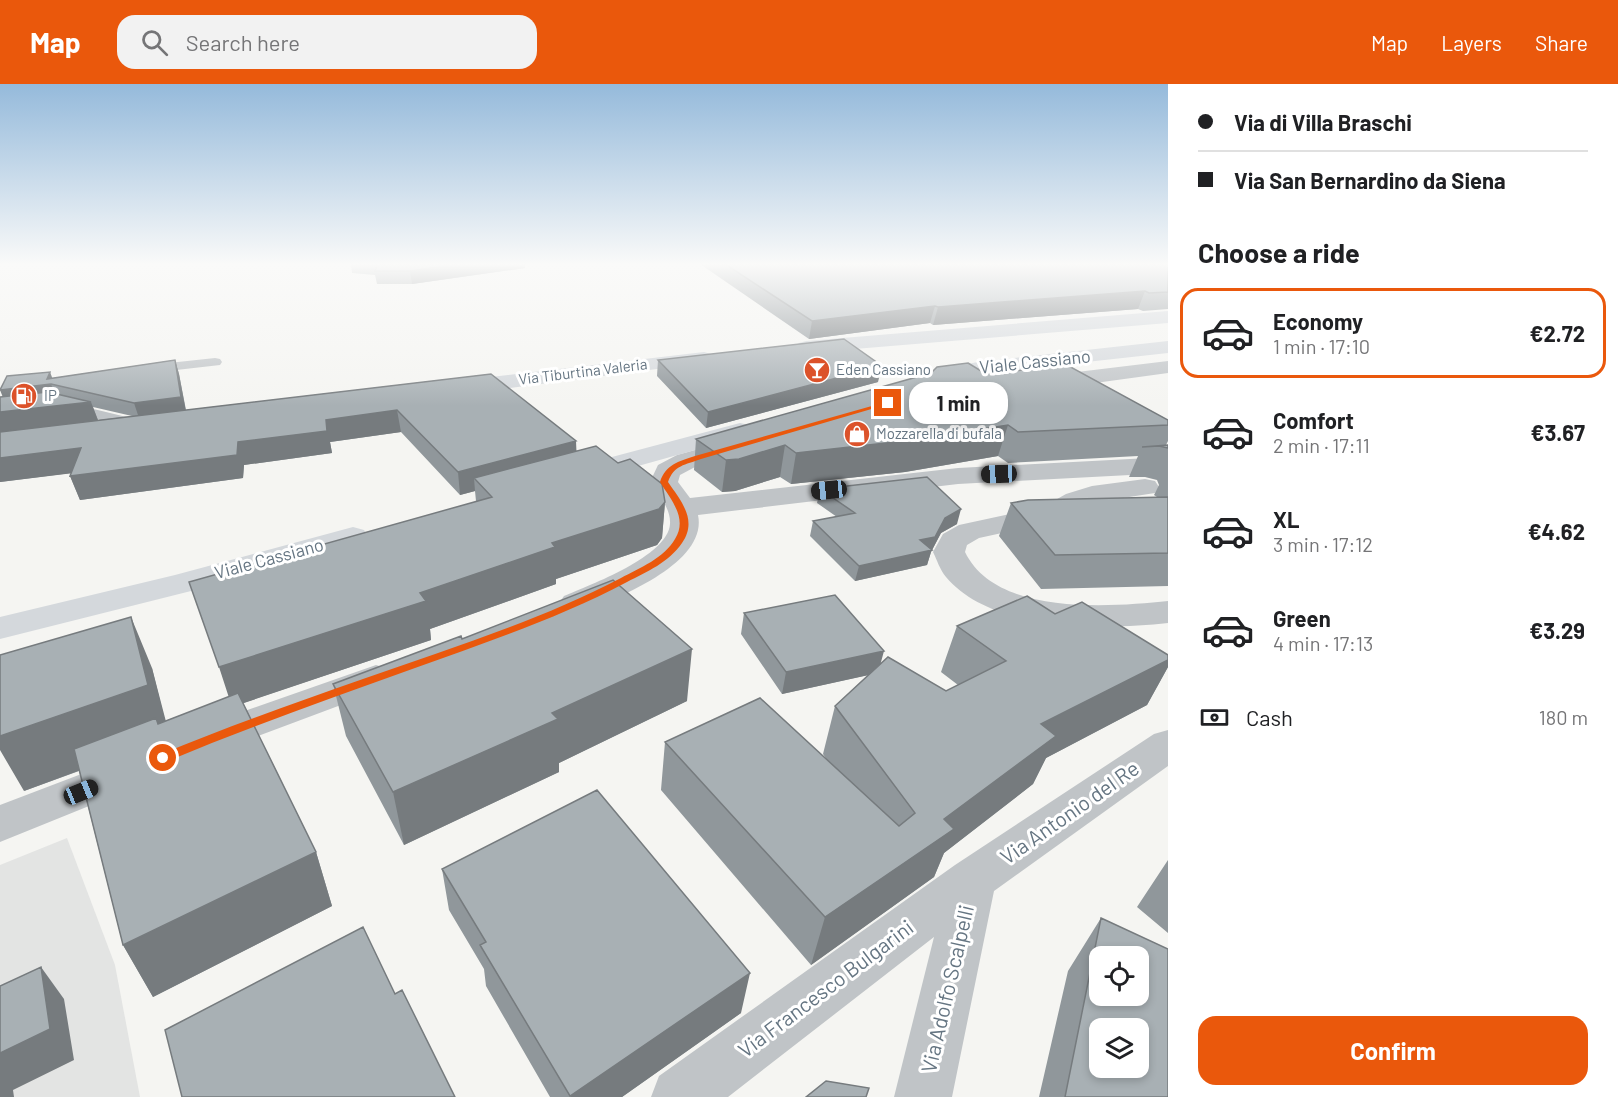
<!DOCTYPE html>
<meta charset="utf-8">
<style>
:root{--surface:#fff;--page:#f2f2f2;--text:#202124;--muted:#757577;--line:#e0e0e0;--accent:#ea580c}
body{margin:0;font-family:Barlow,sans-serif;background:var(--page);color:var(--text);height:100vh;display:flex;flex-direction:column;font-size:22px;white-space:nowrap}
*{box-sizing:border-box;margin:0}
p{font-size:20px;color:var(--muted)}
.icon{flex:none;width:33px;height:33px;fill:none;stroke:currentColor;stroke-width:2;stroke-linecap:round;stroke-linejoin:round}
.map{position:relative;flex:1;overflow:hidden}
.details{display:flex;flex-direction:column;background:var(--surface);width:450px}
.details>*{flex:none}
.top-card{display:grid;align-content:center;height:132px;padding:0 30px;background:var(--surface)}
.controls{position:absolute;left:1089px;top:862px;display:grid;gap:12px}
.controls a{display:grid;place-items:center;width:60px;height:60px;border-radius:12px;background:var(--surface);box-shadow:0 3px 9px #0003;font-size:30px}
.end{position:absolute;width:27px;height:27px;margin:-14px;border:8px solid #ea580c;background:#fff;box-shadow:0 0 0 3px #fff}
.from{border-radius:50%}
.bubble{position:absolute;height:42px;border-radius:18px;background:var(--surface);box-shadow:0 3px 9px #0003;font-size:20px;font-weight:700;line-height:42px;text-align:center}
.car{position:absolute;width:18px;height:36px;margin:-18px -9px;border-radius:8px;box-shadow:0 0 4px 2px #0007;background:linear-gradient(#222 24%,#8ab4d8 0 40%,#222 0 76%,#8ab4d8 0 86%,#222 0)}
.top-card b{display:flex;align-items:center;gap:21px;height:57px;font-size:22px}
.top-card b+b{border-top:2px solid var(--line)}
.top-card i{width:15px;height:15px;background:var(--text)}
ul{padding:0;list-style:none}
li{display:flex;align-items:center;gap:18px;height:90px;margin:0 12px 9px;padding:0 18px;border:3px solid transparent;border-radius:18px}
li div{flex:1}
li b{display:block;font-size:22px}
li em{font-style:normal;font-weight:700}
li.current{border-color:var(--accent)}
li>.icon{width:54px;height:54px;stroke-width:1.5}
h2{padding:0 30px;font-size:27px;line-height:72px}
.pay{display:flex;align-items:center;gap:15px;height:66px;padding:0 30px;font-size:22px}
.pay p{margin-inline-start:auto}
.action{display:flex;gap:12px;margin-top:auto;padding:12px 30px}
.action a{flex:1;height:69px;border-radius:18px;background:var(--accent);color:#fff;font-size:24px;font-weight:700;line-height:69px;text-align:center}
header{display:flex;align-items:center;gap:36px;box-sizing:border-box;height:84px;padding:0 30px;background:var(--accent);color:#fff}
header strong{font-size:28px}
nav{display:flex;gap:33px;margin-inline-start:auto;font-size:21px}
.search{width:420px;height:54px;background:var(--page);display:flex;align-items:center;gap:15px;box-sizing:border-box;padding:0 21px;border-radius:18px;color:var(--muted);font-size:22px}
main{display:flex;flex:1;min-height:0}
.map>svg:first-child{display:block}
.built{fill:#e3e4e3}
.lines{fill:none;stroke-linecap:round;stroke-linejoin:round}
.lane{fill:#c0c4c7;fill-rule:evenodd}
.street{fill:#c0c4c7;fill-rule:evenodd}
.secondary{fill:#d4d8dc;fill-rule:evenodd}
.primary{fill:#d4d8dc;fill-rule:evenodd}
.wall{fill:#90979b;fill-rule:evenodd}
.shaded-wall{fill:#767b7e}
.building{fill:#a8b0b4;stroke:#767b7e;stroke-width:1.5;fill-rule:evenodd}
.route{fill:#ea580c}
.labels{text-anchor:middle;stroke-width:6;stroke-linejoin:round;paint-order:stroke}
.far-poi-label{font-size:15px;fill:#657582;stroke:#fff;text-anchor:start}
.far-street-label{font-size:15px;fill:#657582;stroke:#fff}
.street-label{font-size:18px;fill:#657582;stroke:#fff}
.near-street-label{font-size:21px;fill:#657582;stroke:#fff}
</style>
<header>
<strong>Map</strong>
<div class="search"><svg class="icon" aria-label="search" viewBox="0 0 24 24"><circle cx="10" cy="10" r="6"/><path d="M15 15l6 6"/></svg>Search here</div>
<nav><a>Map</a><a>Layers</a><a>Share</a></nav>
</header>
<main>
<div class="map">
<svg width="1168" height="1013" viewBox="0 0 1168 1013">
<rect width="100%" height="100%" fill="#f5f5f2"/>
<!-- built -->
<path class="built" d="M67,754L115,881L140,1013H0V781Z"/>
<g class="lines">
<!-- lane -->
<path class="lane" d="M215,274L220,275L222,278L220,281L150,289L143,285L150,281Z
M69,319L147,338L149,341L141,346L64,327L61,324Z"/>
<!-- street -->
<path class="street" d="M1168,277V289L1044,306L1036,304L1033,299L1036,294L1044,292Z
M738,354L747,357L751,362L747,367L695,383L680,391L678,398L690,414L958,384L1168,373V389L958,400L698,431C708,478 622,512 588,526L576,529L564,526L559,519L564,512C590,501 668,472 670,440C671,424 658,410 650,398L658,381L677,371Z
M1145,395L1155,397L1159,403L1155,409L1097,418L1062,436L979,454L967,461L965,468C996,532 1109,523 1168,517V539C1103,546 992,548 946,493C940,486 937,476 933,468L943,450L959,441L1043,423L1066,410L1092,402Z
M376,581L389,585L395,594L389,603L210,670L196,666L190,655L196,644Z
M1168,646V682L994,807L952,1013H894L934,853L728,1013H651L659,992L955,781L1154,650Z
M126,673L141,677L147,689L141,701L0,758V721Z"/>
<!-- secondary -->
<path class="secondary" d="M1168,257V269L978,290L932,300L924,298L921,293L924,288L978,278Z
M740,339L749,341L752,346L749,351L588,396L578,394L575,388L578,382Z
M353,443L364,446L368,452L364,458L195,506L0,555V533L175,491Z"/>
<!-- primary -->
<path class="primary" d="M1168,227V239L806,269L799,267L796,263L799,259L806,257Z
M704,268L711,270L715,274L711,278L457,311L449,309L446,304L449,299L457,297Z"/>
</g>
<!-- wall -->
<path class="wall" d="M351,180H525V184L412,200H377L375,191L352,189Z
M700,180H1168V225L1143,227L1138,225L933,241L930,239L809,255Z
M762,264L878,298L706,344L657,292L658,276L762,265Z
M175,276L179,290L186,326L491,290L577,367L665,418L662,454L657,461L556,495V500L430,545L431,556L243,619L316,768L332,822L153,913L123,861L79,687L24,707L152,584L165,637L229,613L476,417L475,407L460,411L401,348L330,358L332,369L244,381L243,394L80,416L70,392L71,389L0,398L3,313L53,294ZM93,323L132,332L98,336Z
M986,290L1168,336V357L1166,361H1168V502L1041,505L999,452L1011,419L1157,413L1154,411L1159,401L1157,396L1145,393H1129L1138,372L1008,379L998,372L905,388L791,400L780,393L735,407L722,408L694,386L696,355Z
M820,405L957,440L941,449L931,468L927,481L855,497L810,452L813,437L837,433L817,419Z
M744,529L881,579L946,607L958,601L941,588L957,542L1055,530L1168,571V583L1147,621L1046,674L1033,700L944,769L934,793L811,881L661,706L665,658L827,676L823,670L835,622L868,591L782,610L741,550Z
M462,555L687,617L559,679V688L404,761L346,652L333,600Z
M1168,776V849L1137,823Z
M442,785L741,929L622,1013H550L486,902L484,885L449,826Z
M1101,834L1168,1013H1039L1068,887Z"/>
<!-- shaded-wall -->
<path class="shaded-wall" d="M456,180H525V184L412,200L410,187Z
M1145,207L1138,225L933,241L938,223Z
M935,222L930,239L809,255L812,237Z
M175,276L179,290L186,328L139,334L134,319Z
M882,282L878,298L706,344L708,328Z
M50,288L55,301L51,300L57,315L6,321L0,306L47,295Z
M91,318L99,339L0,351V328Z
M397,326L401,348L330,358L332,369L244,381L243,394L80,416L70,392L238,358L326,336Z
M1008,341L998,372L905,388L791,400L796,369Z
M576,357L577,380L474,394L475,407L460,411L458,388Z
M785,361L780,393L735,407L722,408L726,376Z
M81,364L90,387L0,398V374Z
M665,418L662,454L657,461L556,495V500L430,545L431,556L232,623L219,583L552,459Z
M961,425L957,440L941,449L931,468L927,481L855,497L859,482Z
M131,533L152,584L170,653L24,707L0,666V652Z
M692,565L687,617L559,679V688L404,761L393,708L552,629Z
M884,567L878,589L782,610L786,588Z
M1168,576V583L1147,621L1046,674L1033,700L944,769L934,793L811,881L825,833L944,735L1041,640Z
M316,768L332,822L153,913L123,861Z
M41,883L64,915L74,976L13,1006L14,1013H0V969Z
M750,889L741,929L622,1013H571L570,1012Z"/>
<!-- building -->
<path class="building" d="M378,180H456L410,187H375Z
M725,180H1168V208L1149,209L1145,207L938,223L935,222L812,237Z
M844,255L882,282L708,328L658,276Z
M175,276L181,313L134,319L51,300L0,306L7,292L50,288L47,295Z
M968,279L986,290L1067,281L1168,336V341L1018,348L1008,341L913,356L796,369L785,361L739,375L726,376L696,355L931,289L937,283Z
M491,290L576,357L458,388L397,326L326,336L327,347L238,358L237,371L70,392L81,364L0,374V348Z
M48,308L91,318L0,328V313Z
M1168,361V364L1159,362L1142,363Z
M596,362L618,379L630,375L662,400L665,418L659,425L552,459L555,463L420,509L426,517L219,583L189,498L492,413L474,394Z
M927,393L961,425L945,434L935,453L920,456L932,466L859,482L813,437L855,429L820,405Z
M1168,413V469L1055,471L1011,419L1028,416Z
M613,496L692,565L552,629L558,635L393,708L333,600L461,552L462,555Z
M835,511L884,567L786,588L744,529Z
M1027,512L1055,530L1082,518L1168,571V576L1041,640L1056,652L944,735L954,745L825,833L665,658L760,614L899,742L915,729L835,622L888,573L946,607L1006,577L957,542Z
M131,533L148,601L0,652V571Z
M238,609L316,768L123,861L74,665L156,634L158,640Z
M597,706L750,889L570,1012L480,861L486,858L442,785Z
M1101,834L1168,865V1013H1065ZM1100,873H1138V912H1100ZM1100,945H1138V984H1100Z
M363,843L395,910L402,906L455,1013H182L165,946Z
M41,883L50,945L0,969V902Z
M826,997L869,1004L866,1013H806Z"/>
<!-- sky -->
<linearGradient id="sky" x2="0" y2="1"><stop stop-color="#95badb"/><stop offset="0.56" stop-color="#fafaf9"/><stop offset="1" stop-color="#fafaf9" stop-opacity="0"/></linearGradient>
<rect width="1168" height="322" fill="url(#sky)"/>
<!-- route -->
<path class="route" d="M886,318L892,319L701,375C685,381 674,381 668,398C681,417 698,436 682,459C669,478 647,488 627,498C559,534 487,558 415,584C332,614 249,643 168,677H159L157,674L159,671C226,643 295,619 363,595C450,564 539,537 621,494C640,484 664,474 675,455C688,434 671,416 660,398C666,380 678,378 695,372Z"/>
<!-- icons -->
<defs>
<symbol id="bar-disc" viewBox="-11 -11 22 22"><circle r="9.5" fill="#dc522a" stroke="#fff"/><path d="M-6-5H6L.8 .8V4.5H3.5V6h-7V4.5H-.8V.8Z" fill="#fff"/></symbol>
<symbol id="fuel-disc" viewBox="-11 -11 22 22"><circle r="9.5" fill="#dc522a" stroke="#fff"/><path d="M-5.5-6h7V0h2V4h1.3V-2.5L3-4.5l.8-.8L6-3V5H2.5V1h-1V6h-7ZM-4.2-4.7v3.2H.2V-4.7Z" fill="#fff"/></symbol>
<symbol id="shop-disc" viewBox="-11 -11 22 22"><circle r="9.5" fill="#dc522a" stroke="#fff"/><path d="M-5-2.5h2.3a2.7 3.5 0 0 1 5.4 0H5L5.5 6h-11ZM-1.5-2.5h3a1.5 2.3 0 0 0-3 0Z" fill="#fff"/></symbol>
</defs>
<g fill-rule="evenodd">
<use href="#bar-disc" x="802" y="271" width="30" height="30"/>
<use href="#fuel-disc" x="9" y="297" width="30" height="30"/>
<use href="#shop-disc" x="842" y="335" width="30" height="30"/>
</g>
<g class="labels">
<!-- far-poi labels -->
<g class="far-poi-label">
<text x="836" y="291">Eden Cassiano</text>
<text x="44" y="317">IP</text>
<text x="876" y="355">Mozzarella di bufala</text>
</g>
<!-- far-street labels -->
<g class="far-street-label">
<text transform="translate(583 288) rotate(-7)" y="5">Via Tiburtina Valeria</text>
</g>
<!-- street labels -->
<g class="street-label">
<text transform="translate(1035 278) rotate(-6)" y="6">Viale Cassiano</text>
<text transform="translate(269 475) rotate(-15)" y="6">Viale Cassiano</text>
</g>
<!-- near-street labels -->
<g class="near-street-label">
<text transform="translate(1070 729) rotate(-35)" y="7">Via Antonio del Re</text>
<text transform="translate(826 905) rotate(-37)" y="7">Via Francesco Bulgarini</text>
<text transform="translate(948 905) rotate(-77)" y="7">Via Adolfo Scalpelli</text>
</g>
</g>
</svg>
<div class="controls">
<a><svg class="icon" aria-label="locate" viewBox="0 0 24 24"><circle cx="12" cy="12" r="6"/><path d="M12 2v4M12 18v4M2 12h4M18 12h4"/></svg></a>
<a><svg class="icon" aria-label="layers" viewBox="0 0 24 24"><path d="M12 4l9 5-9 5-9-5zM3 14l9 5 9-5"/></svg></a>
</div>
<i class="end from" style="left:163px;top:674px"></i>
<i class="end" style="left:888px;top:319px"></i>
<div class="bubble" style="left:909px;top:298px;width:99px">1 min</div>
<i class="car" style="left:999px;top:390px;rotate:268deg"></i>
<i class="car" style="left:829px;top:406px;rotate:264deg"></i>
<i class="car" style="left:81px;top:708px;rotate:68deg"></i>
</div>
<section class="details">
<div class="top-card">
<b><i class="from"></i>Via di Villa Braschi</b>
<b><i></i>Via San Bernardino da Siena</b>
</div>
<h2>Choose a ride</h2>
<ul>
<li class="current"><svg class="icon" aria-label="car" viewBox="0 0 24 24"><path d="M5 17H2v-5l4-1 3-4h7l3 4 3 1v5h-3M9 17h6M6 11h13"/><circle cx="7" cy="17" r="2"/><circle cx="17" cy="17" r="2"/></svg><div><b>Economy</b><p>1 min · 17:10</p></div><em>€2.72</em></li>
<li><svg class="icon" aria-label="car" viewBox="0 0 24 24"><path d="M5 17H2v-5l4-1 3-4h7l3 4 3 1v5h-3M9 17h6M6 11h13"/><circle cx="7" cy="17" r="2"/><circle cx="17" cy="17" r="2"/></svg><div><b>Comfort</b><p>2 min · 17:11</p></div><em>€3.67</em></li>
<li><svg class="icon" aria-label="car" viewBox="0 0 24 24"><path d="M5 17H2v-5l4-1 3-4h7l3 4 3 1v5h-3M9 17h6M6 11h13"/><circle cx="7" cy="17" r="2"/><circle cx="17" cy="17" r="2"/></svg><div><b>XL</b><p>3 min · 17:12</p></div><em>€4.62</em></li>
<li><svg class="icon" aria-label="car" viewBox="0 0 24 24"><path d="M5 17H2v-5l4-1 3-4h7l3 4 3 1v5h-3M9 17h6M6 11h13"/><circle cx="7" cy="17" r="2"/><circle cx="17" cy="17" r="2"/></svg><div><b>Green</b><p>4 min · 17:13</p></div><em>€3.29</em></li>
</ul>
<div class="pay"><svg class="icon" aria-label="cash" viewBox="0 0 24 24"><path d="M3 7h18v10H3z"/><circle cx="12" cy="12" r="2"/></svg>Cash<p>180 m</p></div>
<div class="action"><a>Confirm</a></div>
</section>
</main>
